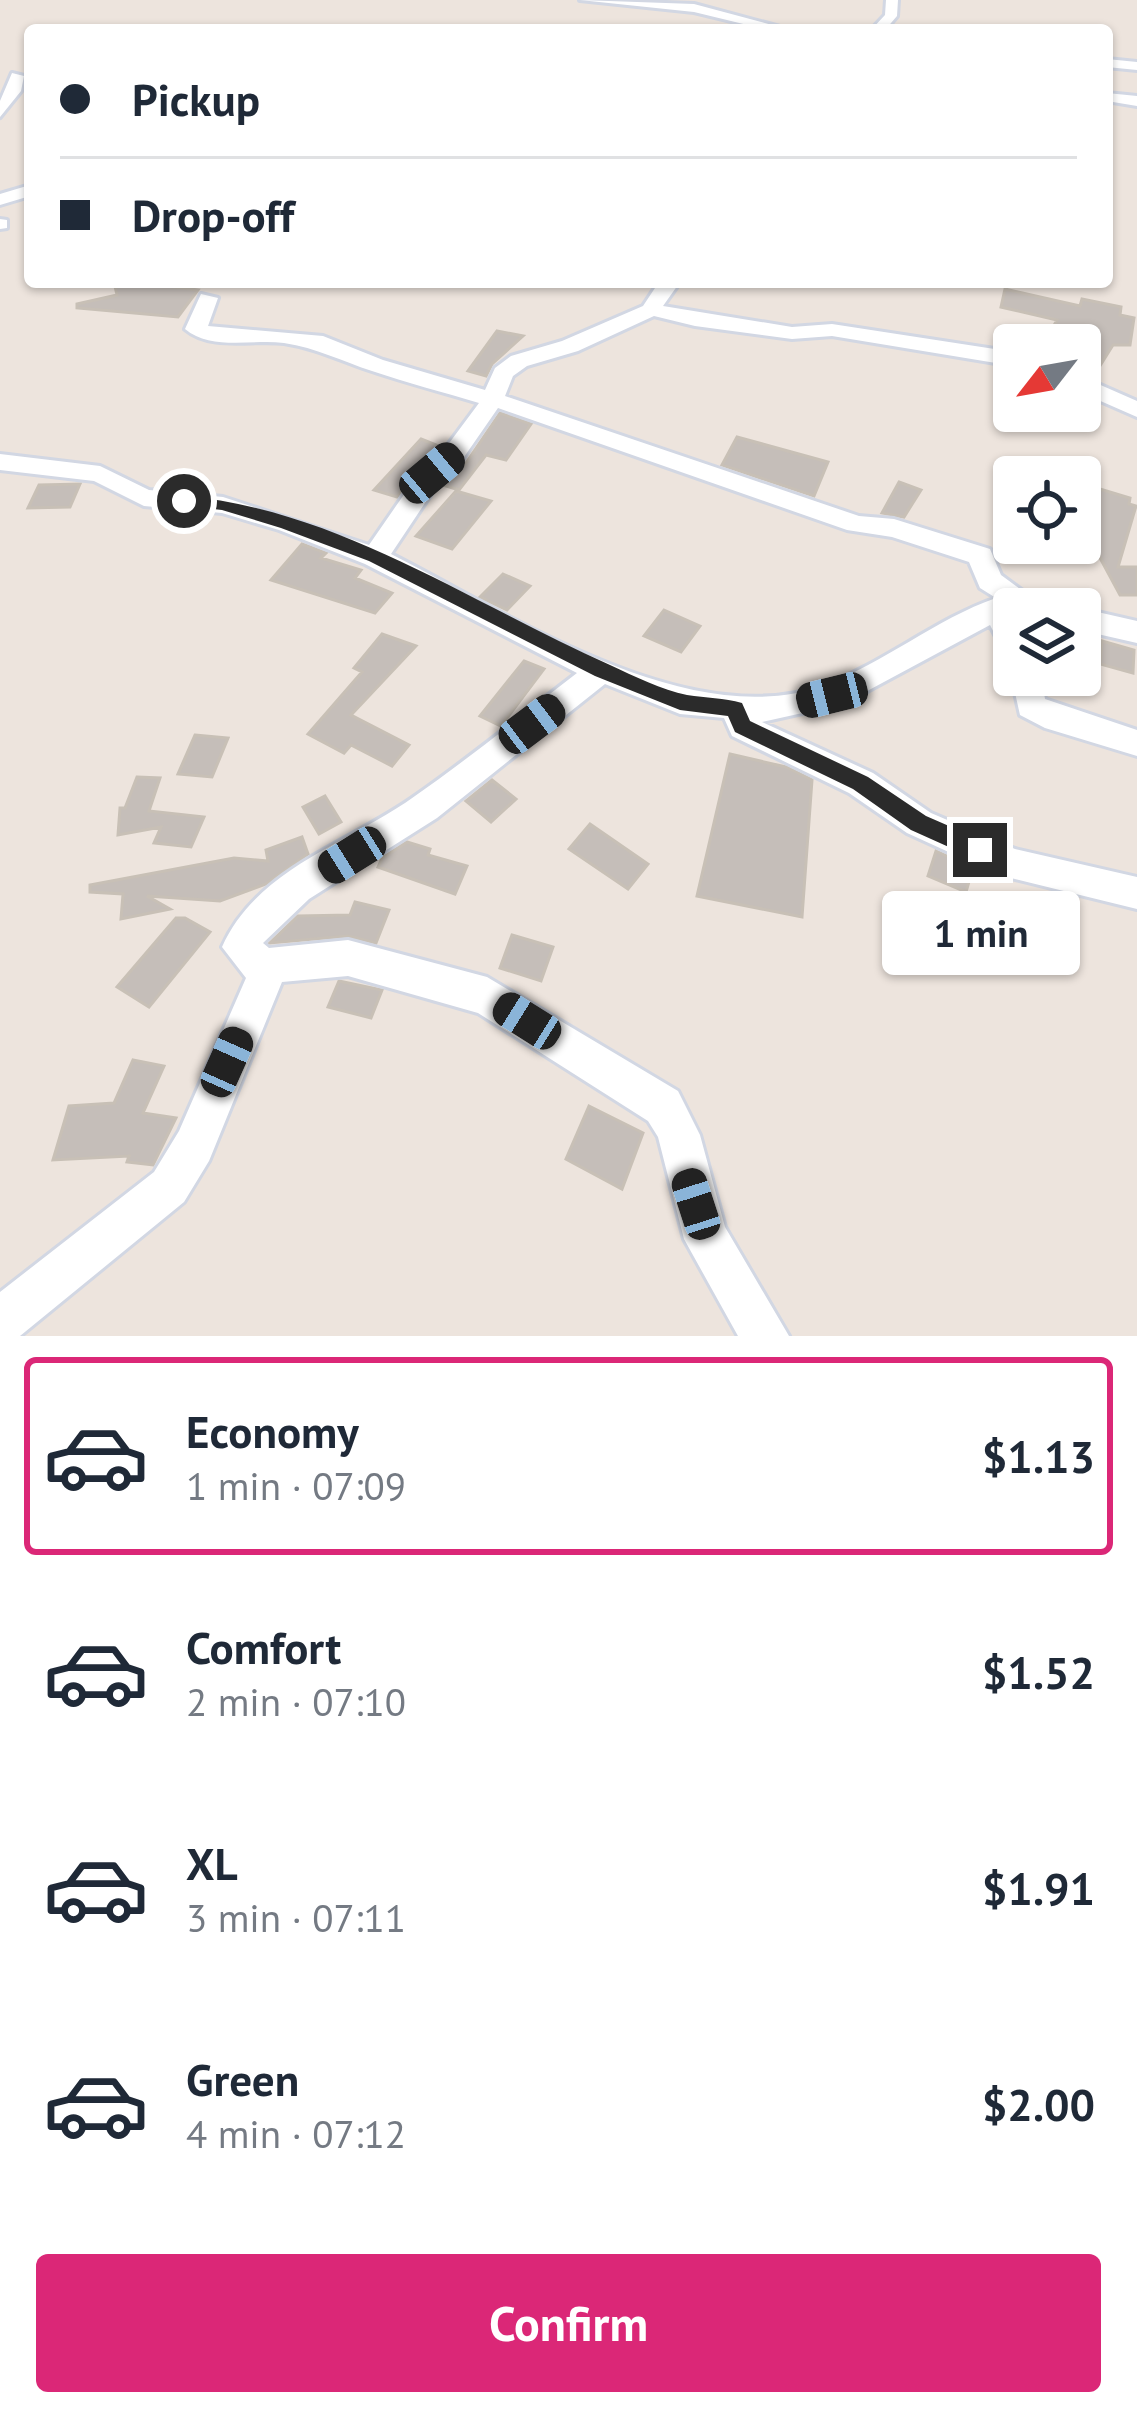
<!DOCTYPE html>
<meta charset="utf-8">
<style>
:root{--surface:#fff;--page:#f2f2f3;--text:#1f2937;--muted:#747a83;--line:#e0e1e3;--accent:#db2777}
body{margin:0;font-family:"PT Sans",sans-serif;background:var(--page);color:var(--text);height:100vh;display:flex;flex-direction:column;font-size:45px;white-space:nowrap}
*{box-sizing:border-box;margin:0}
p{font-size:39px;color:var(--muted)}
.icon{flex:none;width:66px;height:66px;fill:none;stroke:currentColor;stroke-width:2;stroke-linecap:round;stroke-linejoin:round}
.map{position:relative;height:1336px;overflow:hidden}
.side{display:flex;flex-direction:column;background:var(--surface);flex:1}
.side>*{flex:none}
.guide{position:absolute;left:24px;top:24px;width:1089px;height:264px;border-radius:12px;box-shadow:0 3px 9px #0004;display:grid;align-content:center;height:264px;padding:0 36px;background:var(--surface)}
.needle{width:78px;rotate:239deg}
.buttons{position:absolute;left:993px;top:324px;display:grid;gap:24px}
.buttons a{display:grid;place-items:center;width:108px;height:108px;border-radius:12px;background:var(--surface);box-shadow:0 3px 9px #0004;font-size:60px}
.end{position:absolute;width:54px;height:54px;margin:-27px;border:15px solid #2b2b2b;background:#fff;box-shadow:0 0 0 6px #fff}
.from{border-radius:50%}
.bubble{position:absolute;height:84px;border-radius:12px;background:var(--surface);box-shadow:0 3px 9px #0004;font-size:39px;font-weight:700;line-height:84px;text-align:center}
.car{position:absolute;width:36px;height:72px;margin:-36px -18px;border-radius:15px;box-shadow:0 0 9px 3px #0007;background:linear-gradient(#222 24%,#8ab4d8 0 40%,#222 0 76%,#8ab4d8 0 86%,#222 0)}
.guide b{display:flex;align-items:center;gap:42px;height:114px;font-size:45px}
.guide b+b{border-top:3px solid var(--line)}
.guide i{width:30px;height:30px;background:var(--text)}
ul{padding:21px 0 0;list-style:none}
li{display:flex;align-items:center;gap:36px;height:198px;margin:0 24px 18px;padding:0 12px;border:6px solid transparent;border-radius:12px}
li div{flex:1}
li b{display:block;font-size:45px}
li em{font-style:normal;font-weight:700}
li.active{border-color:var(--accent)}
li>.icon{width:108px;height:108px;stroke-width:1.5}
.primary-button{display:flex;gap:24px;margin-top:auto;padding:24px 36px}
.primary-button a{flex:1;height:138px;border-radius:12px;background:var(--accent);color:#fff;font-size:48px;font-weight:700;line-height:138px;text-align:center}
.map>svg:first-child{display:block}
.building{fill:#c5beb9;stroke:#c8c0b6;stroke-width:3}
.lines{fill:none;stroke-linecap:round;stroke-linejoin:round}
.minor-casing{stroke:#d2d7e3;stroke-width:6}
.minor{fill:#fff;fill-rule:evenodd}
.route{fill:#2b2b2b}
</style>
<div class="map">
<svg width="1137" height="1336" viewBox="0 0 1137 1336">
<rect width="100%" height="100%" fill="#ede4dd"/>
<!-- building -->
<path class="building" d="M114,282H136L198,290L178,317L77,308V304L117,295Z
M1005,289L1080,306L1082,299L1121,307L1120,315L1134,318L1130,345H1113L1093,377L1080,372V358L1089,345H1043L1057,320L1001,307Z
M497,331L523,336L492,364L486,376L468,371Z
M500,413L531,424L506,460L486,455L459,490L443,485L466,463Z
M737,437L828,462L814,496L722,465Z
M421,439L441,447L419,464L397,497L374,490Z
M899,482L921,490L904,517L882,513Z
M1080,483L1130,498L1129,504L1136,506L1118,567H1137V595H1120L1099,556L1080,549Z
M80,484L70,507L28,508L39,485Z
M456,491L491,501L452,549L416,536Z
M302,544L326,553L321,558L361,570L355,578L392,593L375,613L271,580Z
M503,574L530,586L507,610L480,597Z
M664,610L700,626L681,652L644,636Z
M382,634L416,646L351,715L409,745L392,766L351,745L344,753L308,734L362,672L354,668Z
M1102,641L1134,650L1133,673L1100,664Z
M524,661L544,669L501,726L480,716Z
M195,735L228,738L212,777L178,774Z
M730,754L786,767L812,780L802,917L697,896Z
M137,777L160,778L149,811L204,817L191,847L154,843L161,827L118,835L120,808H125Z
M492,780L516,799L491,822L466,801Z
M325,796L341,822L319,834L303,807Z
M590,824L648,864L628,889L569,849Z
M302,837L308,854L266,884L220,901L147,896L170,909L121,919L123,894L90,892V885L234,858L268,861L266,850Z
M407,842L430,849L428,855L467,866L455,894L378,867L382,858Z
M936,851L973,868L966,892L928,876Z
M355,902L389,910L376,943L348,936L270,943L298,916L350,915Z
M176,918H185L210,932L149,1007L117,987Z
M512,935L553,947L541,981L500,968Z
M339,981L382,990L371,1018L328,1007Z
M133,1060L164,1066L143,1113L176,1118L153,1165L127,1162L129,1156L53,1160L69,1106L114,1103Z
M589,1106L643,1133L622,1189L566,1159Z"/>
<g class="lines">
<defs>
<path id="minor" d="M580,0L694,4L791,30H768L694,12Z
M886,0H898L897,16L885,30H871L885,15Z
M1107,59L1137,62V70L1107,67Z
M12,73L24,76L21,91L0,117V101Z
M1107,93L1137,96V106L1107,101Z
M30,185V196L0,205V194Z
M0,219L7,220V228L0,229Z
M659,282H680L663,306L792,327L832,324L1014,352V366L832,336L792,339L695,326L654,316L578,351L527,366L513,376L505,396L859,516L894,519L990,549L1001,575L1043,606L1014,609V655L1004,652L990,625L843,704L762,722L873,773L931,813L1015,849L1137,877V909L999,875L907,833L849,793L732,736L724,718L680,714L605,684L437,818L309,899L263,943L269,948L348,940L487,977L678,1091L700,1135L725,1227L789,1336H738L684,1239L658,1137L648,1121L478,1013L348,976L282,982L209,1161L184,1202L20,1336H0V1292L154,1172L179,1131L246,978L222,947C257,868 350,843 415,796C471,757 523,714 577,673L365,564L279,530L222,513L144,506L94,481L0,470V454L100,466L149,490L223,497L369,545L423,467L444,450L479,403C443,392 407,383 372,371C341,361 317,348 284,343C252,339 211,351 185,329L201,294L218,298L208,326L323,336L383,360L485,390L495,368L511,356L562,341L643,306ZM498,408L847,530L892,537L969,562L980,588L996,598C936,619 884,663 825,685C689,735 510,614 391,554L441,479L462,460Z
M1080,376L1137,401V417L1080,392Z
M1080,608L1137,621V643L1080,630Z
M1014,669V675H1041L1045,699L1137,730V756L1045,728L1020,715L1011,675Z"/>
</defs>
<!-- minor casing -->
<use href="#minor" class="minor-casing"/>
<!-- minor -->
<use href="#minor" class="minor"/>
</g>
<!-- route -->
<path class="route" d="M184,496C338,509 472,604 610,665C634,676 662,690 687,695C706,698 724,698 742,703L750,721L868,777L926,816L988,843L991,850L980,861L911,830L853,789L735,732L728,716L680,710L595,676L369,561L281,528L222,510L178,505L175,501Z"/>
</svg>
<div class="buttons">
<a><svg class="needle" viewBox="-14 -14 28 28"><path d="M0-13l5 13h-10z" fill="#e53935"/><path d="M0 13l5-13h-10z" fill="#747a83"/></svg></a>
<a><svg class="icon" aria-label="locate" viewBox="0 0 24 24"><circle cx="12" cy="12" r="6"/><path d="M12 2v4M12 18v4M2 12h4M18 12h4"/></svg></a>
<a><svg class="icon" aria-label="layers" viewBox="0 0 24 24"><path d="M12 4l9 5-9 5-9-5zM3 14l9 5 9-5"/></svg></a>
</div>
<i class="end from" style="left:184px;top:501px"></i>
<i class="end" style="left:980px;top:850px"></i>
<div class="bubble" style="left:882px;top:891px;width:198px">1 min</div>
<i class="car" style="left:432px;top:473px;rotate:50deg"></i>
<i class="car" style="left:832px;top:695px;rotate:256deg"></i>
<i class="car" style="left:532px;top:724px;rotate:53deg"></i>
<i class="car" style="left:352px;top:855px;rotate:238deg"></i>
<i class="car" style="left:527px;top:1021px;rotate:302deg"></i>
<i class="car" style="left:227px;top:1062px;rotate:24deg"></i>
<i class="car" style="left:696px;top:1204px;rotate:342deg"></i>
<div class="guide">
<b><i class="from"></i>Pickup</b>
<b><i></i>Drop-off</b>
</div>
</div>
<section class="side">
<ul>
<li class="active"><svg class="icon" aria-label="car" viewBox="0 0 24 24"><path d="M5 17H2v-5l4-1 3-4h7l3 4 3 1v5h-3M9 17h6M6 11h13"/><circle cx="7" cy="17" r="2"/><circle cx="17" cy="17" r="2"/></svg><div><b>Economy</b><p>1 min · 07:09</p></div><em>$1.13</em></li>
<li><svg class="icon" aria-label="car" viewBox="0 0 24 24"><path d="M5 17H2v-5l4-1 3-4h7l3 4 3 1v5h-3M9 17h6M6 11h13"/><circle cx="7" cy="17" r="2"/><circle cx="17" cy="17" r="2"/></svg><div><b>Comfort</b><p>2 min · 07:10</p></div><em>$1.52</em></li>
<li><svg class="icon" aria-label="car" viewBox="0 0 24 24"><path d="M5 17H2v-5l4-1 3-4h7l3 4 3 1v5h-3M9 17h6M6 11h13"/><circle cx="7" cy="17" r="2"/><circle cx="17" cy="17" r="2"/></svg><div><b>XL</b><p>3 min · 07:11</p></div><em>$1.91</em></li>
<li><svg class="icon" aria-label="car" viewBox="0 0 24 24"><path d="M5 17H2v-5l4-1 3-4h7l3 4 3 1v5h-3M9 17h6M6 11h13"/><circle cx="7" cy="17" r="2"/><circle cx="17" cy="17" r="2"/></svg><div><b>Green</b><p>4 min · 07:12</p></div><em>$2.00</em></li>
</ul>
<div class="primary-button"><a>Confirm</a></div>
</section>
